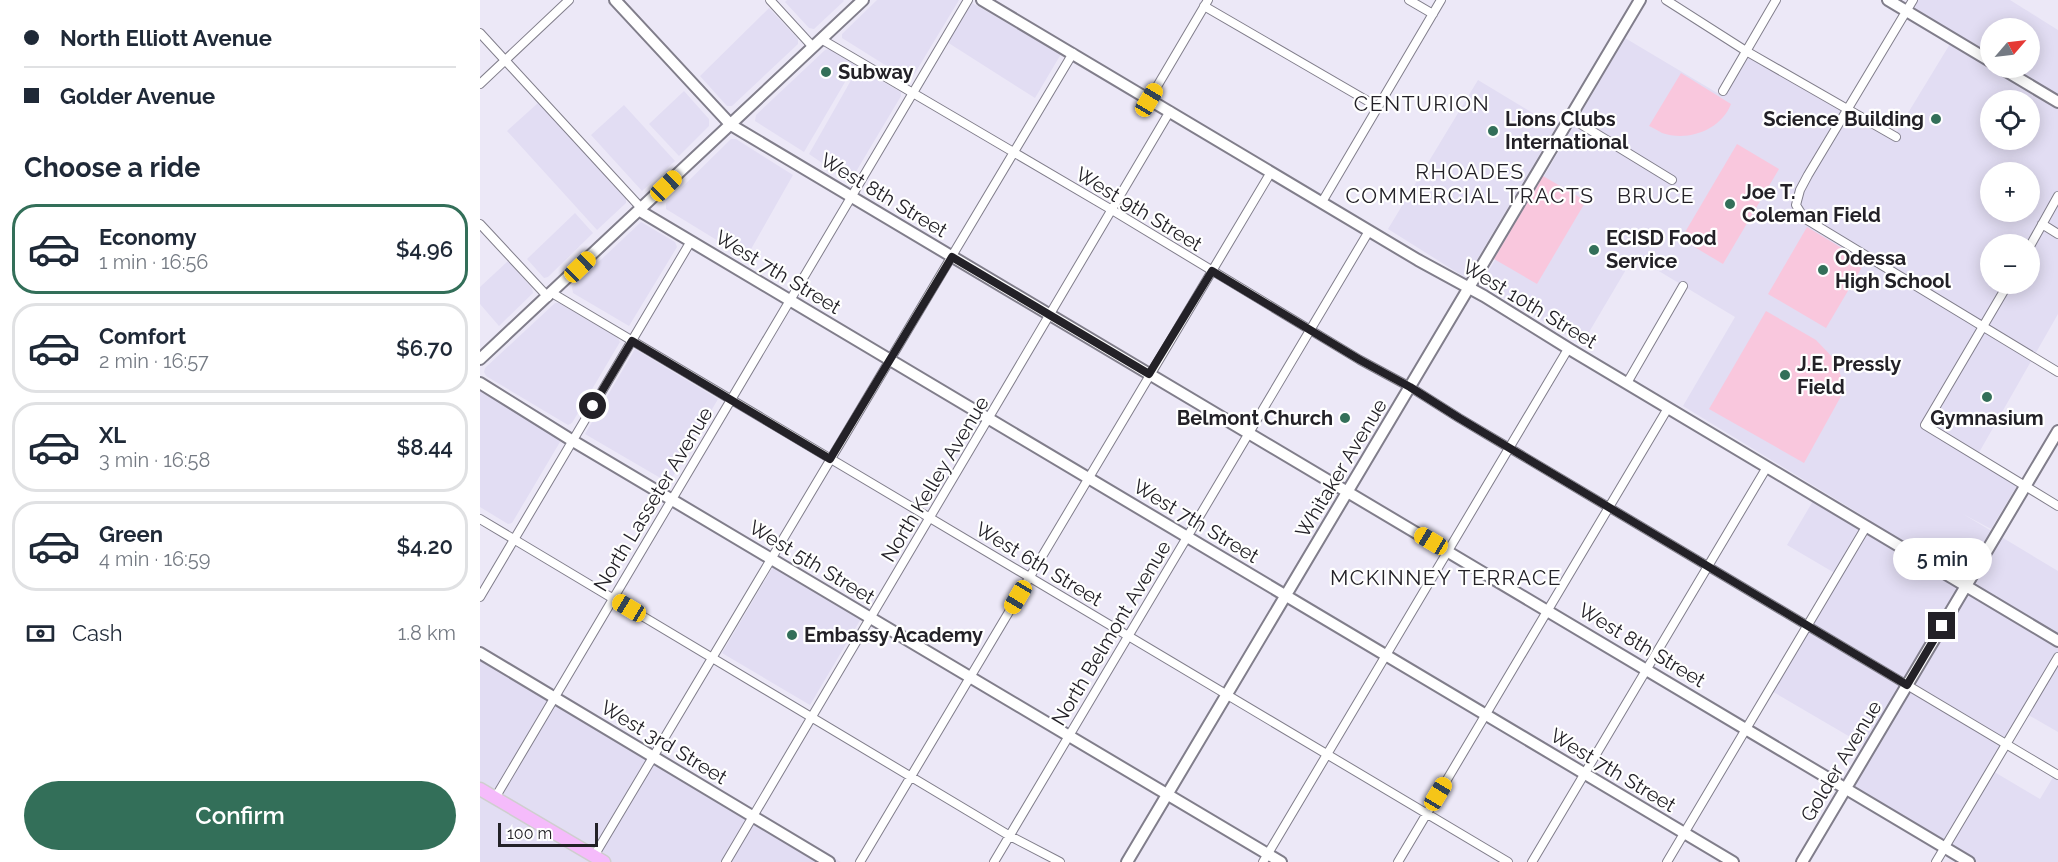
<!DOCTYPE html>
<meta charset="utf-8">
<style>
:root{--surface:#fff;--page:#f2f2f3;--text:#1f2937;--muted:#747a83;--line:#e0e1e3;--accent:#336f59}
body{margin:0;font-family:Raleway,sans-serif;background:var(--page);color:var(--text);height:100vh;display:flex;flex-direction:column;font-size:22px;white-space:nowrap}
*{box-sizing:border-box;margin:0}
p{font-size:20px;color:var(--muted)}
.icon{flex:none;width:33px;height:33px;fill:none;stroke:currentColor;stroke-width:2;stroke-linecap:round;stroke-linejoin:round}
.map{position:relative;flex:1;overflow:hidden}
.panel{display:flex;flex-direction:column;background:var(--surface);width:480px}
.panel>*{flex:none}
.hud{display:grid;align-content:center;height:132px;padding:0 24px;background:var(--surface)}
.needle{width:39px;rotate:62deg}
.tools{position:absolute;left:1500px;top:18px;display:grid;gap:12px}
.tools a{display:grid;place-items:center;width:60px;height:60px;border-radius:50%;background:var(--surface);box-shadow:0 3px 15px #0003;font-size:30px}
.scale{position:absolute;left:18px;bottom:15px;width:100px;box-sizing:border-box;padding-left:6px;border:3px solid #232127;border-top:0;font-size:16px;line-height:21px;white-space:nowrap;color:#232127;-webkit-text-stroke:4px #fff;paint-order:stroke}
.end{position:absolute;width:27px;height:27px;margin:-14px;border:8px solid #232127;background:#fff;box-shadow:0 0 0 3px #fff}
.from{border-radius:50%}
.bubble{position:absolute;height:42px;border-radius:21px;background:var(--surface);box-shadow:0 3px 15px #0003;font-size:20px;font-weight:600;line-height:42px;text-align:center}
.car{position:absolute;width:18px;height:36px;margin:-18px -9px;border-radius:8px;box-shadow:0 0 4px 2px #0007;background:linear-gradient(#f5c518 24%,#345 0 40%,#f5c518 0 76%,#345 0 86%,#f5c518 0)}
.hud b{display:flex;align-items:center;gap:21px;height:57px;font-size:22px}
.hud b+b{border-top:2px solid var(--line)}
.hud i{width:15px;height:15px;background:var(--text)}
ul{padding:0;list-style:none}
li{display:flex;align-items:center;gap:18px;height:90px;margin:0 12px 9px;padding:0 12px;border:3px solid var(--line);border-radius:24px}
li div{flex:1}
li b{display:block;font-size:22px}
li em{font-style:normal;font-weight:600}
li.on{border-color:var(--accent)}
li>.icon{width:54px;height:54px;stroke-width:1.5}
h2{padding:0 24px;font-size:27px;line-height:72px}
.pay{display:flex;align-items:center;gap:15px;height:66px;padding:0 24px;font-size:22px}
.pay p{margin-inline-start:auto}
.primary-button{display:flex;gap:12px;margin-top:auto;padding:12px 24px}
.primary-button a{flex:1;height:69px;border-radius:36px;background:var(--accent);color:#fff;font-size:24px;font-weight:600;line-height:69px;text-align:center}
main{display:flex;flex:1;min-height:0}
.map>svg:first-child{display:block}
.built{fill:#e2ddf3;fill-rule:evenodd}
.green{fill:#f9c7dd}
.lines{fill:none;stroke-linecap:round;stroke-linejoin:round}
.street-casing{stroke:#817e8b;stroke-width:10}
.secondary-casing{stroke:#817e8b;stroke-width:14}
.primary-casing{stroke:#cfcecf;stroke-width:15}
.street{stroke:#fff;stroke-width:8}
.secondary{stroke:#fff;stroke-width:10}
.primary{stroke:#f5bbfb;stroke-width:12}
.route{stroke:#232127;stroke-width:8}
.poi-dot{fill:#336f59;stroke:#fff;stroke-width:2}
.labels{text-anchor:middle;stroke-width:4.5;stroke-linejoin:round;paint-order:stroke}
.poi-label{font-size:20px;font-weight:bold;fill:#232127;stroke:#fff;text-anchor:start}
.street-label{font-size:20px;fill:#232127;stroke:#fff}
.neighbourhood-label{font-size:21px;letter-spacing:1.5px;fill:#232127;stroke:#fff}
</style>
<main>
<section class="panel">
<div class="hud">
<b><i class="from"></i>North Elliott Avenue</b>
<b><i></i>Golder Avenue</b>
</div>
<h2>Choose a ride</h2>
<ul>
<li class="on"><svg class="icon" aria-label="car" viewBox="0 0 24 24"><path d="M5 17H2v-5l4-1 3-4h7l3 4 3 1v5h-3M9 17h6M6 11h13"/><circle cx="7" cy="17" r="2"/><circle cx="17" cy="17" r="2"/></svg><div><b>Economy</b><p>1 min · 16:56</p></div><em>$4.96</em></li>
<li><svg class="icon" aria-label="car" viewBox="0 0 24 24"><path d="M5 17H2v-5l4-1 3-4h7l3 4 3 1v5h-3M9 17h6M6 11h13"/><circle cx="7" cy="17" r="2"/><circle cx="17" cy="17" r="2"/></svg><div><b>Comfort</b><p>2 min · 16:57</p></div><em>$6.70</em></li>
<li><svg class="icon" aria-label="car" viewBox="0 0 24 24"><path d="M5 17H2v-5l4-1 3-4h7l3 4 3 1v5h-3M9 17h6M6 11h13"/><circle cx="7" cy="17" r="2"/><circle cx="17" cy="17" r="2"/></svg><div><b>XL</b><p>3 min · 16:58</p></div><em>$8.44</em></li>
<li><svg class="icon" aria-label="car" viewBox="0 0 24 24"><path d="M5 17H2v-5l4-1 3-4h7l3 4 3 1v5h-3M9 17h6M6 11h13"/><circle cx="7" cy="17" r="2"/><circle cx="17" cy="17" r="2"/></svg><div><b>Green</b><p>4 min · 16:59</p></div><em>$4.20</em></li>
</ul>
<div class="pay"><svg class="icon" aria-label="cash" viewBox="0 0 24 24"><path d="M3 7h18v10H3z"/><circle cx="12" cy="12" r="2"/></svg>Cash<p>1.8 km</p></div>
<div class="primary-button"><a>Confirm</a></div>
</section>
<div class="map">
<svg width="1578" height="862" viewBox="0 0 1578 862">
<rect width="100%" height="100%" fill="#ece8f7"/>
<!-- built -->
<path class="built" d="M307,0H363L364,1L334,29L329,28L305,2Z
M397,0H479L432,78L429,80L362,38V34Z
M1435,0H1530L1578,30V314L1497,456L1538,484L1511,529L1483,514L1578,571V732L1545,713L1511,770L1560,799L1578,769V862H1486L1365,789L1389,748L1290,690L1358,575L1307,545L1336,496L1387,526L1390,520L1203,406L1255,317L1154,256L1102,344L1001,284L1145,38L1239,94L1267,50L1414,136L1473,39L1427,11ZM1510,28H1550V68H1510ZM1510,100H1550V140H1510ZM1510,172H1550V212H1510ZM1510,244H1550V284H1510Z
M492,3L581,54L555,98L467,42Z
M289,8L318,39V44L252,106H247L220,76Z
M349,49L375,65L324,152L275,121L276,115L345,50Z
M378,68L421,92V96L371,180H367L329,154Z
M998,80L1076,127L986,278L908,229Z
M204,91L229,119V126L199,156L169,124Z
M58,103L146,198V203L117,230L27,131Z
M144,105L195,161L162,191L111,135Z
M251,139H256L313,175L266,258L186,209V203Z
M95,213L113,233L68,277L64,278L47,259Z
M161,222L195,242L197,247L149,326L93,293L92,287Z
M28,261L52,288L53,293L19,326L0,304V287Z
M75,303H79L138,338L140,342L92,423L88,425L6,376L4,372L5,368Z
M155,349L238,399L189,483L105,434Z
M0,391L79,437L80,442L32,523L28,524L0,507Z
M294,565L382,617L330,705L242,653Z
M0,652L361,862H0Z"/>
<!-- green -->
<path class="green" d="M1201,73L1251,104C1241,130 1208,142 1182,133C1178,131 1174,128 1169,126Z
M1257,144L1299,169L1243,264L1201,239Z
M1063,176L1106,201L1057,284L1014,259Z
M1327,227L1385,262L1346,328L1288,294Z
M1286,311L1336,340L1356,361L1365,389L1324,463L1229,409Z"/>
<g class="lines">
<defs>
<path id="street" d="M290,0L333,47
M929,0L953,14
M1186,0L1266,51L1416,137
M1433,0L1328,175L1320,190L1316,205L1324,218L1578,372
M724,6L898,107
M0,33L162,209
M341,39L632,210L880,360L930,387L979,418L1578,775
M0,84L89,0
M1243,91L1296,0
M669,100L728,0
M1089,117L1192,180
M842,202L961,0
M0,224L68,297
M1562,224L1578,234
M1550,246L1578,196
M1528,284L1445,425L1578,506
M72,293L1028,862
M1147,383L1203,286
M0,519L530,836L580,862
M0,597L211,241
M15,798L488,0
M114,856L593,53
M246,862L690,111
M380,862L791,172
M514,862L889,231
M783,862L1088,349
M918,862L1188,408
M1052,862L1287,467
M1187,862L1386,527
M1456,862L1578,657"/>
<path id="secondary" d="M135,0L251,125L1489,862
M502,0L938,260L1004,296L1091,350L1578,641
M1408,0L1510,61
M1521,68L1578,102
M160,211L1253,862
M0,359L383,0
M0,383L93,441L801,862
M0,653L349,862
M647,862L1160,0
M1322,862L1578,431"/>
<path id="primary" d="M0,789L124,862"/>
</defs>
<!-- street casing -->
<use href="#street" class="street-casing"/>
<!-- secondary casing -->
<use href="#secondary" class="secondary-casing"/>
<!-- primary casing -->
<use href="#primary" class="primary-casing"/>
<!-- street -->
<use href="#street" class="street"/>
<!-- secondary -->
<use href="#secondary" class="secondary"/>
<!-- primary -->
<use href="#primary" class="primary"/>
</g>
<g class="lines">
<!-- route -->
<path class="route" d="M113,406L152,341L350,459L472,257L669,374L732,271L880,360L930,387L979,418L1427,685L1462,626"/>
</g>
<!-- markers -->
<g class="poi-dot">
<circle cx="346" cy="72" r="6"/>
<circle cx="1456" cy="119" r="6"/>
<circle cx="1013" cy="131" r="6"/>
<circle cx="1250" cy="204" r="6"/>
<circle cx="1114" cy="250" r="6"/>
<circle cx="1343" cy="270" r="6"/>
<circle cx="1305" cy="375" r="6"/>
<circle cx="1507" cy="397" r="6"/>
<circle cx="865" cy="418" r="6"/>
<circle cx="312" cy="635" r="6"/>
</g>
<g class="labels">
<!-- poi labels -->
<g class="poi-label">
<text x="358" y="79">Subway</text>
<text x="1025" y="126">Lions Clubs<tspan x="1025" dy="23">International</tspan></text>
<text x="1444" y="126" text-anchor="end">Science Building</text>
<text x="1262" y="199">Joe T.<tspan x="1262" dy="23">Coleman Field</tspan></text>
<text x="1126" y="245">ECISD Food<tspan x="1126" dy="23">Service</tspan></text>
<text x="1355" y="265">Odessa<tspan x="1355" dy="23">High School</tspan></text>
<text x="1317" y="371">J.E. Pressly<tspan x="1317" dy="23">Field</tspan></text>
<text x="853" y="425" text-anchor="end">Belmont Church</text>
<text x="1507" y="425" text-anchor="middle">Gymnasium</text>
<text x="324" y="642">Embassy Academy</text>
</g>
<!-- street labels -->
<g class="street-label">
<text transform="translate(404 195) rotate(31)" y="7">West 8th Street</text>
<text transform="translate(659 209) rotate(31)" y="7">West 9th Street</text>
<text transform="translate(298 272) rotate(31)" y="7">West 7th Street</text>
<text transform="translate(1050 304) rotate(31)" y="7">West 10th Street</text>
<text transform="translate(861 468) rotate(-59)" y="7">Whitaker Avenue</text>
<text transform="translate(455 479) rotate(-59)" y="7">North Kelley Avenue</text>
<text transform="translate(173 499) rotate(-59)" y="7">North Lasseter Avenue</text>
<text transform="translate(716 521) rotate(31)" y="7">West 7th Street</text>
<text transform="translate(332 562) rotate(31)" y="7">West 5th Street</text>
<text transform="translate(559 564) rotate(31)" y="7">West 6th Street</text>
<text transform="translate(631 633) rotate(-59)" y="7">North Belmont Avenue</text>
<text transform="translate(1162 645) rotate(31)" y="7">West 8th Street</text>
<text transform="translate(184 742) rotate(31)" y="7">West 3rd Street</text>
<text transform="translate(1361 761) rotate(-59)" y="7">Golder Avenue</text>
<text transform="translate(1133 770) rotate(31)" y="7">West 7th Street</text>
</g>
<!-- neighbourhood labels -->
<g class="neighbourhood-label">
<text x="942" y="111">CENTURION</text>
<text x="990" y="179">RHOADES<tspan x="990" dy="24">COMMERCIAL TRACTS</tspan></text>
<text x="1176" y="203">BRUCE</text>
<text x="966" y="585">MCKINNEY TERRACE</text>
</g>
</g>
</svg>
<div class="tools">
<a><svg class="needle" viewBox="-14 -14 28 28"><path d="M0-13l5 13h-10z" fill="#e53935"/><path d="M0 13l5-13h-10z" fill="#747a83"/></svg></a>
<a><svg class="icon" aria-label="locate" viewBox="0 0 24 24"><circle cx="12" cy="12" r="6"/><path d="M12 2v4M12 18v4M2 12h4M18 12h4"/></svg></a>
<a>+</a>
<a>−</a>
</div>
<div class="scale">100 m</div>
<i class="end from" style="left:113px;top:406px"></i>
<i class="end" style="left:1462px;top:626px"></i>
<div class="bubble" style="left:1413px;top:538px;width:99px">5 min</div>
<i class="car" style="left:669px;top:100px;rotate:31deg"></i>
<i class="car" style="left:186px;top:186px;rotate:46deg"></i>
<i class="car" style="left:100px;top:267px;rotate:46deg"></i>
<i class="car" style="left:951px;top:541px;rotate:301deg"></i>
<i class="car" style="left:538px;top:597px;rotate:211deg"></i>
<i class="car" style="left:149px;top:608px;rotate:301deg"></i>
<i class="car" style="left:958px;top:794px;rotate:31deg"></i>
</div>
</main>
